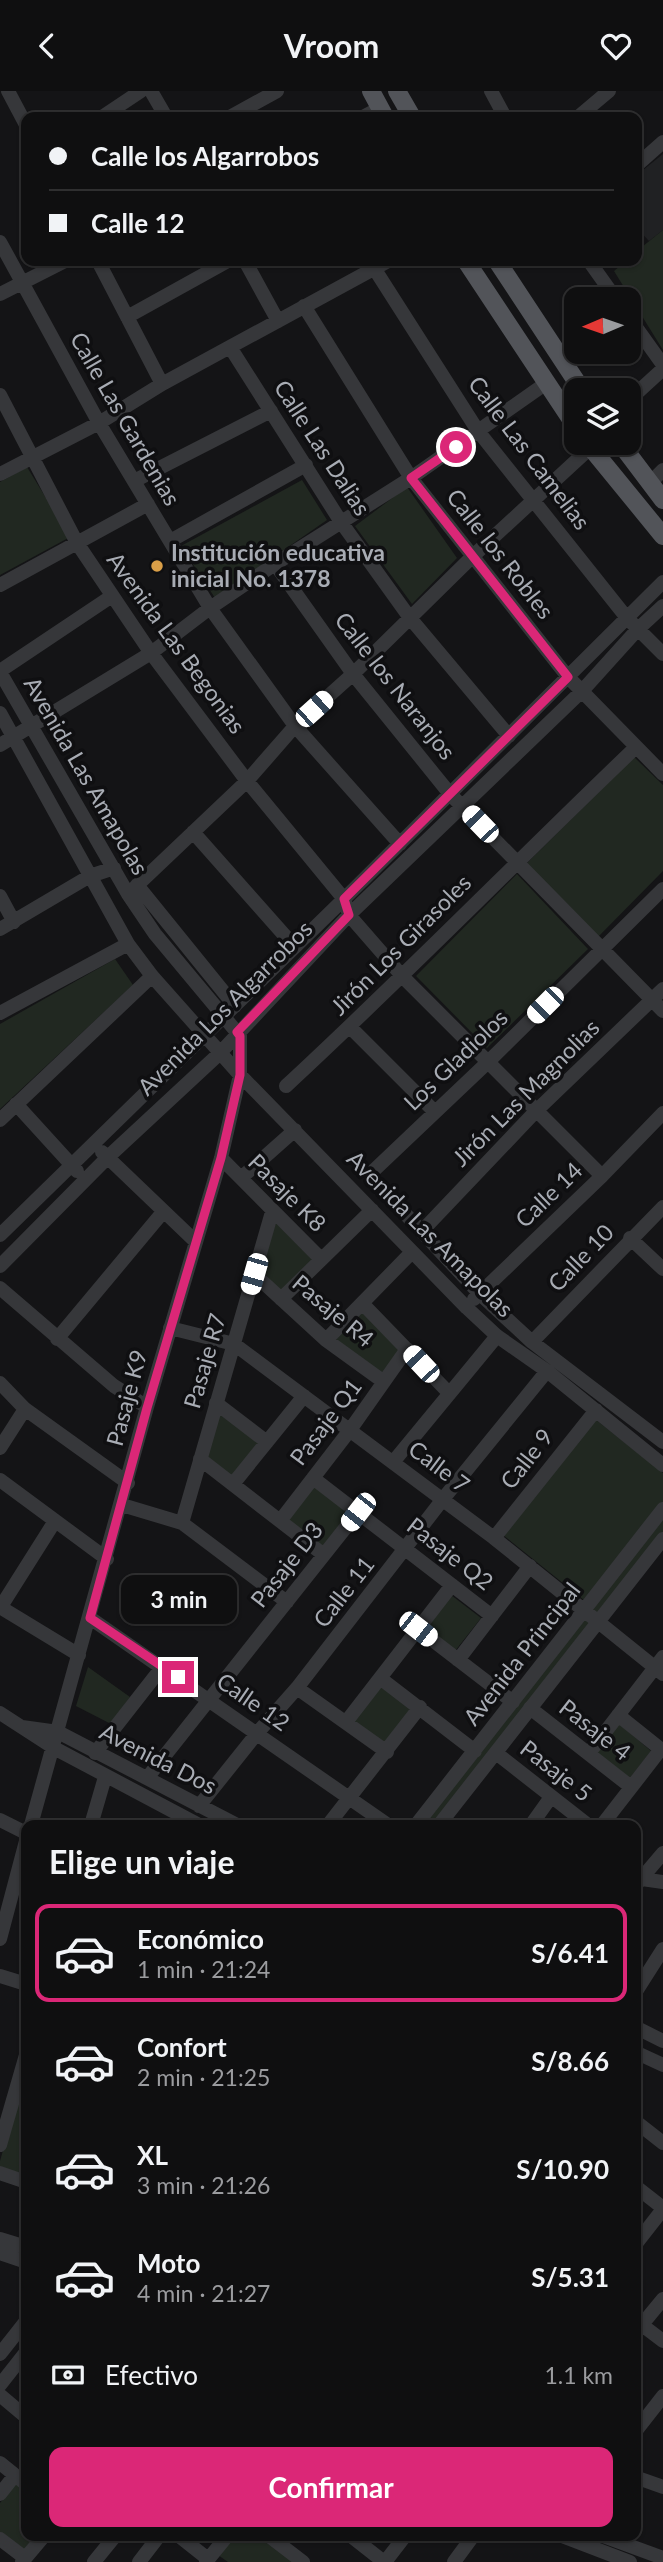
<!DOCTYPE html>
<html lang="es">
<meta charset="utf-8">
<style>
:root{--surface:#0f0f10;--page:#1d1d1e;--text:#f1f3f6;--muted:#9b9c9f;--line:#2f2f30;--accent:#db2777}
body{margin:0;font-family:Lato,sans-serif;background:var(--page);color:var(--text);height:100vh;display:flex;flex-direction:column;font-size:26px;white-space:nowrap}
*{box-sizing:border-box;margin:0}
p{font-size:23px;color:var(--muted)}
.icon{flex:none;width:38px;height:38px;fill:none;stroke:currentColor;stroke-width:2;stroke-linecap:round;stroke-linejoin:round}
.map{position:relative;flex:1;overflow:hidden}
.side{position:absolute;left:21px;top:1729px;width:620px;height:721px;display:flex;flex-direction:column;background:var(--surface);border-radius:14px;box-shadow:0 2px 5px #0004,0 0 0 2px var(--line)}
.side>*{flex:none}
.hud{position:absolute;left:21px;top:21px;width:621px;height:154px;border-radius:14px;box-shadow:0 2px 5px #0004,0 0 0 2px var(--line);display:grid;align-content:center;height:154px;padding:0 28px;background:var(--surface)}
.needle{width:46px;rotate:268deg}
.buttons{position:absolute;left:564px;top:196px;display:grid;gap:14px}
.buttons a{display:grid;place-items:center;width:77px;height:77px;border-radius:14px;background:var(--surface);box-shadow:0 2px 5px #0004,0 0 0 2px var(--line);font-size:35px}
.end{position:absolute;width:32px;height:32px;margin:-16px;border:9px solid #db2777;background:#fff;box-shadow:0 0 0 4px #fff}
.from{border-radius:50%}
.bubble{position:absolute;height:49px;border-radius:14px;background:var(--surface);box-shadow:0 2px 5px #0004,0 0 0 2px var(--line);font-size:23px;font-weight:700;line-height:49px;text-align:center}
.car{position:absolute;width:21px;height:42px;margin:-21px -10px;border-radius:9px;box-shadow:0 0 5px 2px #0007;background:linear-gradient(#fff 24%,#345 0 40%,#fff 0 76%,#345 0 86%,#fff 0)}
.hud b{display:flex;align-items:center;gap:24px;height:66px;font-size:26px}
.hud b+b{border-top:2px solid var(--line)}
.hud i{width:18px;height:18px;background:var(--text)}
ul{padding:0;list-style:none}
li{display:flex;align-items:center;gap:21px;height:98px;margin:0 14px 10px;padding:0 14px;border:4px solid transparent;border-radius:14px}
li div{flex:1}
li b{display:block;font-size:26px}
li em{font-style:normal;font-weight:700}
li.selected{border-color:var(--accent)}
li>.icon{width:63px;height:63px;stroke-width:1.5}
h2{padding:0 28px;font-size:32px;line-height:84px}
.pay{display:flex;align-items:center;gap:18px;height:77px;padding:0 28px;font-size:26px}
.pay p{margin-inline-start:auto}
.button{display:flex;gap:14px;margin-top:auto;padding:14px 28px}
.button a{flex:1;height:80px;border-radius:14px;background:var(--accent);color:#fff;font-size:28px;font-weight:700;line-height:80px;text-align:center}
header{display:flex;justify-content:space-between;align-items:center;height:91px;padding:0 28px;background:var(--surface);font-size:32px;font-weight:700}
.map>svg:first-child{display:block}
.built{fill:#202123}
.green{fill:#212821}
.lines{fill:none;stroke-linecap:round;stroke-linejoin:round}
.minor{stroke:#36373a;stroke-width:14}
.major{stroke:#525459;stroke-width:18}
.route{stroke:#db2777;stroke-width:9}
.poi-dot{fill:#da9f48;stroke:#0f0f11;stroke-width:2.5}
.labels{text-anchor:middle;stroke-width:7;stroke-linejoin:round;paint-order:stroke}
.street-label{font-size:23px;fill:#a8acb4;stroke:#0f0f11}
.poi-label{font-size:23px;font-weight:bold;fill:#a8acb4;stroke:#0f0f11;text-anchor:start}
</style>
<header><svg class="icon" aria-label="back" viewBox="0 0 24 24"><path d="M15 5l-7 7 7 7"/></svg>Vroom<svg class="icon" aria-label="heart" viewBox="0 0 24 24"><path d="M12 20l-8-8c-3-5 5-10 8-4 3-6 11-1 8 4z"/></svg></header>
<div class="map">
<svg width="663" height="2471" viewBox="0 0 663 2471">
<rect width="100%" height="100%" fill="#141416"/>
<!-- built -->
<path class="built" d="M663,63V139L649,150L637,137V84Z"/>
<!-- green -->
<path class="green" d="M663,139V259L614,180L626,170H637V160Z
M27,376L70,446L0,484V391Z
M302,389L327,429L215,507L181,455Z
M407,396L457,467L412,513L355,435Z
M634,666L663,694V780L598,846L526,773Z
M517,783L588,858L487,957L416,885Z
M115,868L133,894L0,1018V933Z
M276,1132L314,1168L281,1202L258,1180Z
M363,1218L402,1258L384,1284L334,1247Z
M218,1322L260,1352L233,1386L205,1367Z
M595,1328L663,1382V1416L589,1513L503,1444Z
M315,1394L348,1421V1424L323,1455L285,1430Z
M663,1425V1441L600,1523L591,1520Z
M451,1504L481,1527L455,1560L425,1538Z
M585,1527L590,1532L434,1734H421Z
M88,1576L130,1606L111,1633L76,1615Z
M379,1593L412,1617L384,1654L351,1628Z
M617,1631L651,1660L629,1688L594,1660Z
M26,1978V2089L0,2080V2070Z
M19,2389L26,2395V2445H40L24,2464L0,2442V2412Z
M233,2445H265L299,2471H228L218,2464Z"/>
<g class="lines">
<!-- minor -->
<path class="minor" d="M8,0L26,34
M151,0L166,26
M491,0L505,26
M102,26L141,0
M230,26L277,0
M363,26L380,17
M578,26L609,0
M637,74L663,51
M0,151L99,332L210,517L295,635L400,753
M98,170L162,293
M245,170L278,230
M589,170L616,208
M374,177L478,340L627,527L663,563
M0,203L65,170
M304,215L411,387L568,586L663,683
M628,225L663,274
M127,226L228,170
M230,256L341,431L410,527L509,645
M0,304L77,452L151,562L247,690L344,808L349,824L403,886L602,1085
M628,310L663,278
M0,383L99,332L162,293L388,170
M134,390L271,320
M650,392L663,379
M170,450L306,374
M275,473L353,583L450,703L663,920
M0,494L148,413
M0,580L112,505
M0,581L128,803L155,843L240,945V984L221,1067L147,1316L31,1734
M0,622L128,853L152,885L240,984L467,1217L497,1245L547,1280L663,1374
M0,654L151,562L210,517L275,473L411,387L545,293
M193,741L294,855
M137,794L235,915
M663,798L488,971L369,1084L479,1202L532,1251L663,1351
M128,803L247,690L295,635L353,583L473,465L590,357
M0,805L14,831
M0,838L90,785L114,777
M0,922L128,853
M350,936L434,1020
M286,995C405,885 519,768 636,656
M16,1013L77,1080
M0,1029L152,885
M102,1061L196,1151
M221,1067L321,1168
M241,1087L295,1039
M422,1140L536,1020L663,898
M0,1144L344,808L663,491
M630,1147L663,1178
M0,1175L108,1066L220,962L349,824L582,600L638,538L663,515
M254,1183L326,1249L384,1291
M0,1197L114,1295L147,1316
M281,1208L372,1119
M474,1208L602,1085L663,1022
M362,1212L449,1302
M170,1237L234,1253L494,1447L663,1583
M57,1248L163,1121
M326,1249L412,1161
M532,1251L663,1116
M0,1292L25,1318L128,1392
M216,1312L267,1351
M0,1357L25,1318
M200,1368L324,1464
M394,1370L497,1245
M313,1387L492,1525
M0,1389L107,1468
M233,1393L304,1305
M122,1414L182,1432L287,1511
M280,1430L350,1339L407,1258
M182,1432L272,1121
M494,1447L596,1319
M0,1516L79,1564
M0,1517L55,1430
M90,1527L388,1734
M418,1538L513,1611
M458,1569L530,1475
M380,1587L475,1660
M297,1597L387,1661
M530,1617L631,1696
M0,1622L54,1657L199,1734
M618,1624L663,1660
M346,1631L452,1494
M22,1636L58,1641L237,1734
M95,1662L163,1575
M496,1662L588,1734
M589,1662L663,1566
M147,1687L358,1421
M199,1715L258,1641L297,1597L443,1408L547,1280
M0,1729L26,1742
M91,1734L105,1686
M328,1734L420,1616
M416,1734L663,1418
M439,1734L663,1448
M531,1734L551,1706
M602,1734L661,1658
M642,1788L663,1791
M635,1795L663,1762
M0,1848L26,1750
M0,1885L26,1893
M635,1902L663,1858
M635,1936L663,1950
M635,1961L663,1974
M635,2030L663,2052
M0,2054L26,1964
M0,2082L26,2091
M635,2095L663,2117
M0,2148L26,2156
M635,2154L663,2118
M0,2162L26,2171
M642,2234L663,2250
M635,2242L663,2208
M0,2263L26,2230
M0,2294L26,2261
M0,2304L26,2326
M635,2341L663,2305
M0,2372L26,2393
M635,2386L663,2396
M0,2403L15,2384
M179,2445L208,2468
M269,2445L303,2471
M351,2445L384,2471
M562,2445L630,2471
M603,2445L663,2467
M0,2448L25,2467
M22,2471L44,2445
M94,2471L115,2445
M139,2471L159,2445
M206,2471L227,2445
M385,2471L405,2445
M454,2471L473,2445"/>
<!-- major -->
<path class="major" d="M371,0L385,26
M397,0L412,26
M466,170L576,336
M497,170L582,299
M587,352L663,445
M620,352L663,409"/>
</g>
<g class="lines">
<!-- route -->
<path class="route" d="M178,1586L90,1527L147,1317L221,1067L240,984V945L237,941L349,824L344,808L568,586L411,387L456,356"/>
</g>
<!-- markers -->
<circle class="poi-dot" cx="157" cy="475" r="7"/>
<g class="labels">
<!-- street labels -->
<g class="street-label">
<text transform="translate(125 328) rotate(60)" y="8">Calle Las Gardenias</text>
<text transform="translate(322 357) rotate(57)" y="8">Calle Las Dalias</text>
<text transform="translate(529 362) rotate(53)" y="8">Calle Las Camelias</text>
<text transform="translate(500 463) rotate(52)" y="8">Calle los Robles</text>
<text transform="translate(176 552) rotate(54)" y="8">Avenida Las Begonias</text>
<text transform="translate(395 595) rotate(52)" y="8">Calle los Naranjos</text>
<text transform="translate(86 685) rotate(60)" y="8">Avenida Las Amapolas</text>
<text transform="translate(401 854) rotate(-45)" y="8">Jirón Los Girasoles</text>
<text transform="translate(225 917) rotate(-45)" y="8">Avenida Los Algarrobos</text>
<text transform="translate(456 969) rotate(-44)" y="8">Los Gladiolos</text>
<text transform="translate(526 1002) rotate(-45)" y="8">Jirón Las Magnolias</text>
<text transform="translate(287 1102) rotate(45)" y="8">Pasaje K8</text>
<text transform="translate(549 1104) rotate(-44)" y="8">Calle 14</text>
<text transform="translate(430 1143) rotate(45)" y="8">Avenida Las Amapolas</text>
<text transform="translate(581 1167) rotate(-46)" y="8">Calle 10</text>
<text transform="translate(333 1220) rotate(40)" y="8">Pasaje R4</text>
<text transform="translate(205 1270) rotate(-74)" y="8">Pasaje R7</text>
<text transform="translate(127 1307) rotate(-75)" y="8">Pasaje K9</text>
<text transform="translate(326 1331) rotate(-53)" y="8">Pasaje Q1</text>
<text transform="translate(527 1368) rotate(-52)" y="8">Calle 9</text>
<text transform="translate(439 1376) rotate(37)" y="8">Calle 7</text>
<text transform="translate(450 1463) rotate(38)" y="8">Pasaje Q2</text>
<text transform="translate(287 1474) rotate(-52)" y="8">Pasaje D3</text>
<text transform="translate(344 1501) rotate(-52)" y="8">Calle 11</text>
<text transform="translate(522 1563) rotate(-52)" y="8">Avenida Principal</text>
<text transform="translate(253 1611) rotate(35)" y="8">Calle 12</text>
<text transform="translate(595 1639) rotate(38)" y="8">Pasaje 4</text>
<text transform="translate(158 1668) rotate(27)" y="8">Avenida Dos</text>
<text transform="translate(556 1680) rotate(38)" y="8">Pasaje 5</text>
</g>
<!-- poi labels -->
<g class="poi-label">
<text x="171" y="470">Institución educativa<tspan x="171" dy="26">inicial No. 1378</tspan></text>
</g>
</g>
</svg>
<div class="buttons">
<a><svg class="needle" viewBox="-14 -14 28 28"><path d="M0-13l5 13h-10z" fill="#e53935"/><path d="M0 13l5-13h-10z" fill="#9b9c9f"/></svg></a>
<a><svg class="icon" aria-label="layers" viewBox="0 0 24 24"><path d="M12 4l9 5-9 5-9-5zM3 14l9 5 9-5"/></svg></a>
</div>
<i class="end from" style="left:456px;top:356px"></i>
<i class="end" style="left:178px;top:1586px"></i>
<div class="bubble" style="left:121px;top:1484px;width:116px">3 min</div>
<i class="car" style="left:314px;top:618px;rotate:48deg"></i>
<i class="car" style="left:480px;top:733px;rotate:316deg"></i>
<i class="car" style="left:545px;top:914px;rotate:225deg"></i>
<i class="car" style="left:254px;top:1183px;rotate:196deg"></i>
<i class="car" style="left:421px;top:1273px;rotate:317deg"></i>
<i class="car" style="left:358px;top:1421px;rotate:218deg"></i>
<i class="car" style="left:418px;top:1538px;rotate:128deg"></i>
<div class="hud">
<b><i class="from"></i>Calle los Algarrobos</b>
<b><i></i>Calle 12</b>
</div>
<section class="side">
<h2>Elige un viaje</h2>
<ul>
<li class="selected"><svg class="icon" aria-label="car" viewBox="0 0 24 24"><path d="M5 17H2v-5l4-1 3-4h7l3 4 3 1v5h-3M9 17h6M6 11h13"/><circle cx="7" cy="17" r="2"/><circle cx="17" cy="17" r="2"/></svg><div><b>Económico</b><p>1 min · 21:24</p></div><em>S/6.41</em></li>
<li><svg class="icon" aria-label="car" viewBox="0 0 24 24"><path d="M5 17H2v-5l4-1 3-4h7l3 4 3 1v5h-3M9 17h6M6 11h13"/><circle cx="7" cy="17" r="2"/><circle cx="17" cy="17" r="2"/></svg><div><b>Confort</b><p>2 min · 21:25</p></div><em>S/8.66</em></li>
<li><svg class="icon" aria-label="car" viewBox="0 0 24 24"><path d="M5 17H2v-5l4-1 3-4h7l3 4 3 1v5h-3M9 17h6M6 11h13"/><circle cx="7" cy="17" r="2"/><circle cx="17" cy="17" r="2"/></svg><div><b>XL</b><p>3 min · 21:26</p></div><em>S/10.90</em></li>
<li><svg class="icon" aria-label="car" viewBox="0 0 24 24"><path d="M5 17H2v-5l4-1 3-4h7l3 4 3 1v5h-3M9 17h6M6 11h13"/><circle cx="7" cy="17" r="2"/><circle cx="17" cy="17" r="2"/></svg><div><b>Moto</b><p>4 min · 21:27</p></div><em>S/5.31</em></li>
</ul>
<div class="pay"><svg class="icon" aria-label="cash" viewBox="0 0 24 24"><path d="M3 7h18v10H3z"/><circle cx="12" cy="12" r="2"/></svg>Efectivo<p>1.1 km</p></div>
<div class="button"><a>Confirmar</a></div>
</section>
</div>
